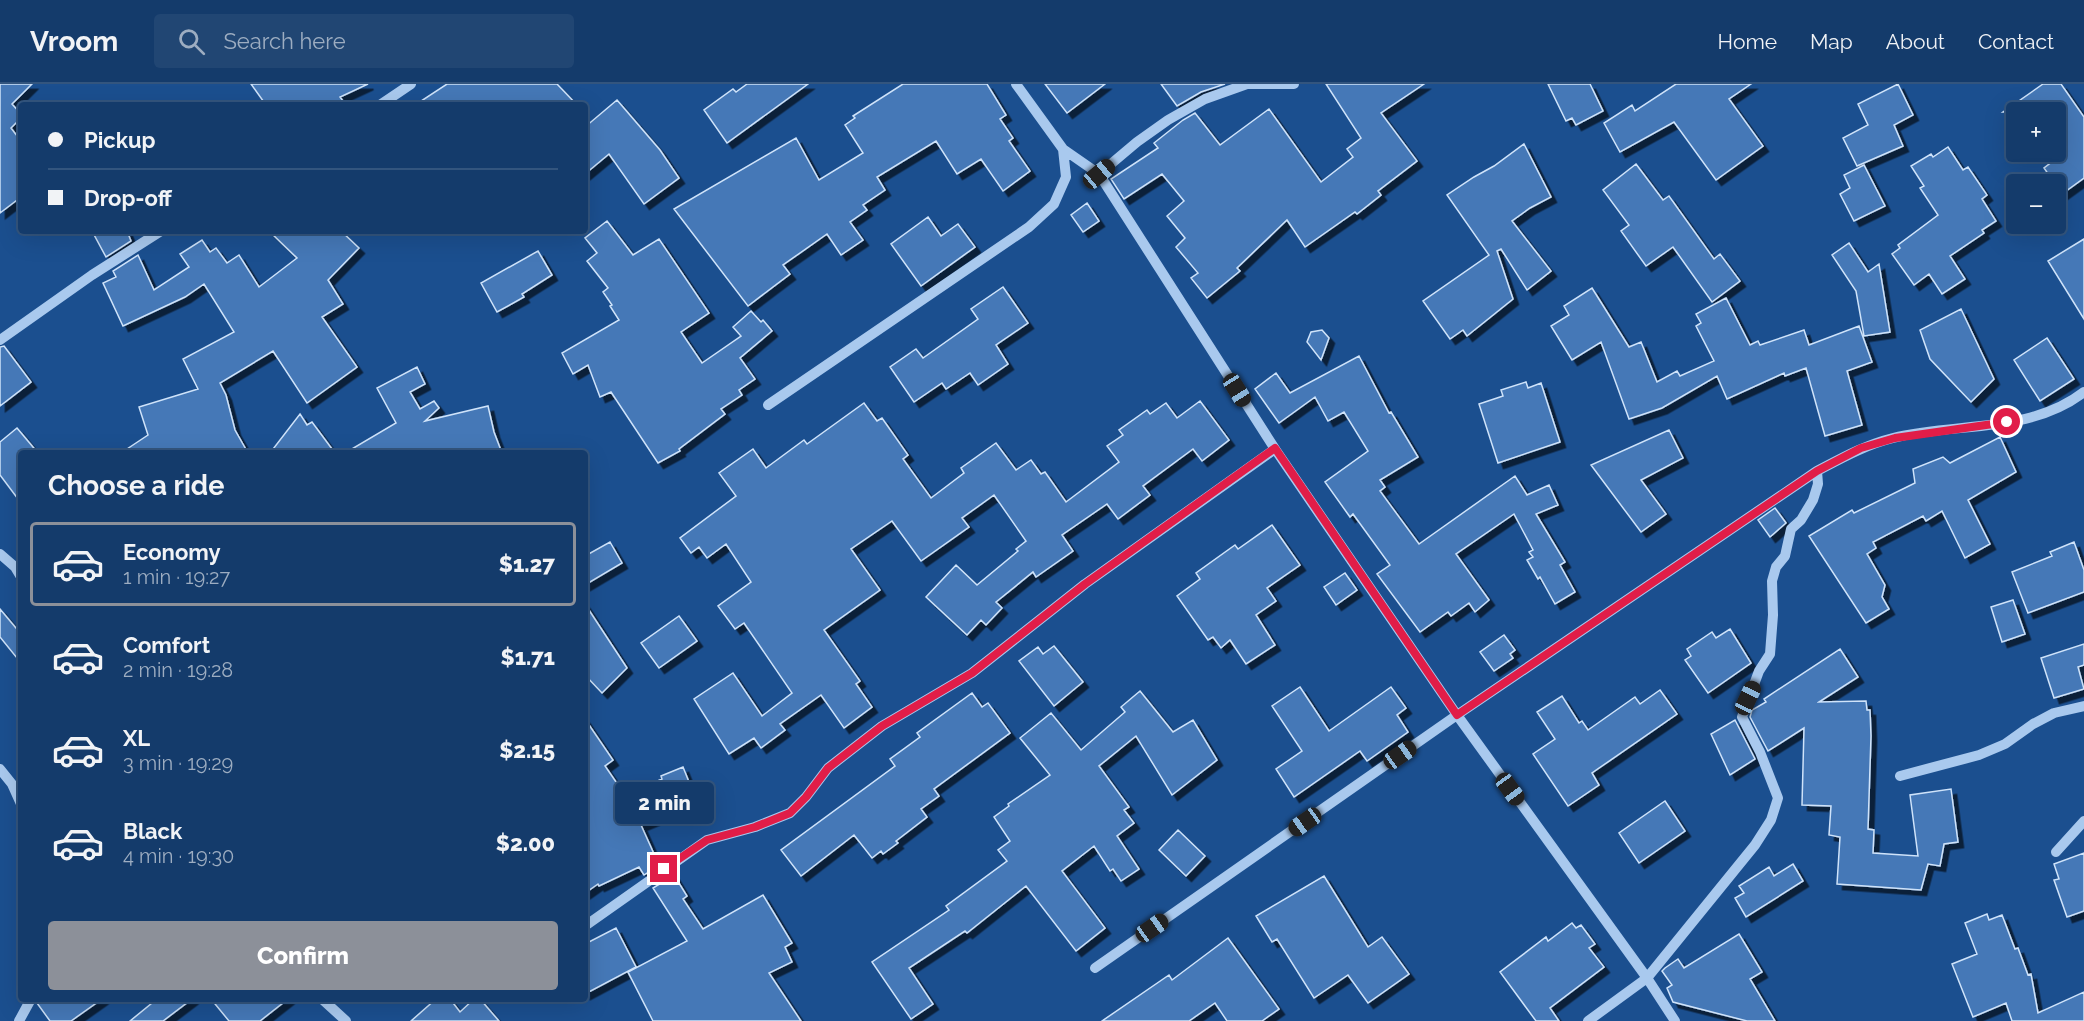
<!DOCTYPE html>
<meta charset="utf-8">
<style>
:root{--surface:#143b6b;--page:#214673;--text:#f1f3f6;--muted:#9dadc1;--line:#33557e;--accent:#8c9099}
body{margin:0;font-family:Raleway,sans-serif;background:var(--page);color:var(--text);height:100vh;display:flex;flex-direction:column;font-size:22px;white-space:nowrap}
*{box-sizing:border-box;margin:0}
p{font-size:20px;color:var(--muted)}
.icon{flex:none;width:33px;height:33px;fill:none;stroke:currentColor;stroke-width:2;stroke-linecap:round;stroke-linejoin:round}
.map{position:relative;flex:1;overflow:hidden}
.details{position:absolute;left:18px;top:366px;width:570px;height:552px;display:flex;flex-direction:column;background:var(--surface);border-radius:6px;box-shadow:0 6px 24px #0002,0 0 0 2px var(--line)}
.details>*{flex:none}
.guide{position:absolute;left:18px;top:18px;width:570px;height:132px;border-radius:6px;box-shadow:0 6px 24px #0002,0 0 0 2px var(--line);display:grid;align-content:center;height:132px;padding:0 30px;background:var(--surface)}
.fabs{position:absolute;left:2006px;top:18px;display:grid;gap:12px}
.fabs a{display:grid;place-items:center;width:60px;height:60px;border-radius:6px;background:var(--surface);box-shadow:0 6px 24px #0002,0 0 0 2px var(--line);font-size:30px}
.end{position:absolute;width:27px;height:27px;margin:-14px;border:8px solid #e11d48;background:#fff;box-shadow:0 0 0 3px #fff}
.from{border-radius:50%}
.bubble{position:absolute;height:42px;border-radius:6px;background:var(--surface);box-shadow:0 6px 24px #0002,0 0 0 2px var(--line);font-size:20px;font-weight:800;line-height:42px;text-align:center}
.car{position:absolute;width:18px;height:36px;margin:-18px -9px;border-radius:8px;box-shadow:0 0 4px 2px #0007;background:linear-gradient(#222 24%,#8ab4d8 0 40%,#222 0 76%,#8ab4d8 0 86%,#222 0)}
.guide b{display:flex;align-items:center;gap:21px;height:57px;font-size:22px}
.guide b+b{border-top:2px solid var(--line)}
.guide i{width:15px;height:15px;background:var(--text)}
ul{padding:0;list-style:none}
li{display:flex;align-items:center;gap:18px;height:84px;margin:0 12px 9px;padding:0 18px;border:3px solid transparent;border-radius:6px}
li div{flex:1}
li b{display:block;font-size:22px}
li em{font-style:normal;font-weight:800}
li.active{border-color:var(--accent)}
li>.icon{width:54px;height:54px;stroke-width:1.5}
h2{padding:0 30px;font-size:27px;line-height:72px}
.primary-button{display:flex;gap:12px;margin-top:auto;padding:12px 30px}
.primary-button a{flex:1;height:69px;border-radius:6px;background:var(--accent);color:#fff;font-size:24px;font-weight:800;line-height:69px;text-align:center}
header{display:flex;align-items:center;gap:36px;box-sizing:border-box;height:84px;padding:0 30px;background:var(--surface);border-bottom:2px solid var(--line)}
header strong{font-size:28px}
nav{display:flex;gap:33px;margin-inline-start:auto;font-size:21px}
.search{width:420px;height:54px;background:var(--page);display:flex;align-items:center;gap:15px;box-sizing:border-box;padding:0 21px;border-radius:6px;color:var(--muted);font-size:22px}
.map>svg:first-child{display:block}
.building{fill:#4478b7;stroke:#cfe3fa;stroke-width:1.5;filter:url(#shadow)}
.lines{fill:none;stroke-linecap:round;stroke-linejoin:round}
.minor{stroke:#a9c9ee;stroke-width:10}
.route{stroke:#e11d48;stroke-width:8}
</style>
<header>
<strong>Vroom</strong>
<div class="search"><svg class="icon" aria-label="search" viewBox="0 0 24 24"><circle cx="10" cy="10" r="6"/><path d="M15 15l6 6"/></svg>Search here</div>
<nav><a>Home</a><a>Map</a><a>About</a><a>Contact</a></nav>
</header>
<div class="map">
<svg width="2084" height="937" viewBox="0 0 2084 937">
<defs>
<filter id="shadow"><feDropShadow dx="5.5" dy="5.5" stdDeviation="0" flood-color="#0009"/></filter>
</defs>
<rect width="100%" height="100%" fill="#1b4f8f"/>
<!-- building -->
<path class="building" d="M0,0H32L12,20L21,30V34L11,44L21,57V113L0,129Z
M251,0H368L340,13L346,21H266Z
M447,0H557L577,21H415Z
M747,0H808L727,59L704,26L733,5L736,8Z
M903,0H987L1006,31L1000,35L1013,54L1009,57L1030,87L1003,107L981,75L957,90L936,57L877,93L885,106L863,121L867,126L850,138L863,156L841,171L827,150L783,181L790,190L748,222L674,125L796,54L819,96L863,69L845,41L855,34L853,32Z
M1045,0H1105L1067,29Z
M1161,0H1225L1201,8L1177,22Z
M1326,0H1424L1381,29L1417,77L1378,107L1381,111L1357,130L1355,128L1305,163L1287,136L1237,184L1240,187L1207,214L1191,194L1198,189L1176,163L1185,154L1167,132L1184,117L1162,90L1124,115L1111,95L1158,64L1154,59L1183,36L1195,29L1220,61L1269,25L1321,98L1353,73L1347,65L1361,54Z
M1548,0H1590L1603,27L1576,41L1572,34L1566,37Z
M1676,0H1751L1729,15L1763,62L1716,96L1674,38L1620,68L1604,39L1632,21L1635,27Z
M1898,0L1913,31L1894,41L1903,62L1857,82L1843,54L1868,41L1858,20Z
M2043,0H2061L2084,33V94L2062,110L2044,84L2053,77L2046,68H2055V28H2003Z
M617,16L660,66L679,94L644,120L609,70L585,90V43Z
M1524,60L1551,113L1530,124L1512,137L1551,187L1527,206L1501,165L1497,167L1513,215L1467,252L1463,246L1450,255L1423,217L1489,171L1447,111L1474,93L1494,82Z
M1948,63L1963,86L1968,83L1987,111L1982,115L1996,137L1982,146L1984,149L1950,172L1965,195L1942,210L1929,190L1914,201L1892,170L1900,164L1898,161L1938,131L1920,104L1924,102L1911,82L1931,70L1933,73Z
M1636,80L1663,116L1669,112L1714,175L1720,170L1740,197L1712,218L1673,163L1646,182L1621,147L1629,141L1603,106Z
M1864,81L1885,122L1854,137L1840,110L1850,104L1844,91Z
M1087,119L1099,137L1083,148L1071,131Z
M928,133L941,152L958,140L975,163L921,202L891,160Z
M607,137L633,171L659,155L709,229L681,248L702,279L741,252L733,243L751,227L761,238L763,236L772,247L740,274L755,295L739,306L742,311L721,325L725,330L679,365L680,367L658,379L611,308L600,313L588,281L573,290L562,269L619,236L610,222L612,221L603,208L608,204L587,177L597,169L585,154Z
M92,147H127L131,157L106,173Z
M269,147H341L359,164L328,196L343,220L322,233L357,283L307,319L273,267L220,299L226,311L235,346L248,369H121L148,351L139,323L198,305L183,275L234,248L204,200L185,213L123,242L103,199L116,193L113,187L138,171L154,206L189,183L180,170L202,156L210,168L216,164L227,179L239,171L259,203L297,174Z
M2084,155V235L2048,177Z
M1849,159L1868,188L1879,180L1890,248L1864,252L1856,207L1832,171Z
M538,167L552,191L522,210L524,213L497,228L481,199Z
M1003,203L1028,239L996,261L1008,280L978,301L970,289L946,305L942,299L914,318L890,283L916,265L923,274L978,235L971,225Z
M1592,204L1629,263L1641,258L1657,298L1677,287L1680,292L1714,277L1696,242L1701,239L1696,230L1726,214L1750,261L1758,257L1760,261L1804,246L1809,261L1859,242L1872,278L1847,287L1862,341L1825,352L1806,284L1785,292L1784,289L1727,315L1717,292L1662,324L1629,335L1601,258L1572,276L1551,242L1569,231L1564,222Z
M1961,225L1994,295L1971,318L1930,275L1920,246Z
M1322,246L1329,254L1321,276L1307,258L1311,248Z
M2047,254L2074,295L2040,317L2014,276Z
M4,262L31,298L0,322V263Z
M1359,272L1389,329L1391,328L1418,373L1380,396L1385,403L1380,407L1419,460L1515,392L1527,411L1549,401L1558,421L1536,430L1565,478L1560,481L1575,508L1555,520L1540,493L1538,495L1527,476L1533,473L1529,468L1533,466L1514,430L1456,470L1489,516L1475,528L1469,519L1451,532L1448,528L1420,548L1377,490L1390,481L1353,430L1350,433L1325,398L1368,367L1344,328L1328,337L1315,313L1279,339L1255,305L1276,289L1290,309Z
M417,283L425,300L410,308L420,325L434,317L439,324L425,337L488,322L494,348L502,369H345L396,339L377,304Z
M1526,298L1528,304L1541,299L1560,358L1498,379L1479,320L1503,312L1501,306Z
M1200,317L1229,356L1202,377L1193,365L1143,402L1150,411L1118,435L1107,420L1062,451L1073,467L1036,493L1033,488L996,518L1002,524L986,541L981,536L967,551L926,513L956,481L977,501L1018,467L1016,465L1026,457L994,411L962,434L969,443L921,477L892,437L851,465L880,506L824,546L860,597L856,600L872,623L844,644L821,611L780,640L785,646L761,664L754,654L729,670L694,615L733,589L762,632L792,609L744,539L735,545L718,522L751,498L726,460L707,474L699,463L691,469L680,454L736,412L719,389L753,365L766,384L804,356L807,360L864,319L877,337L882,334L908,371L903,375L931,414L964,389L961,384L996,359L1016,386L1031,376L1041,390L1045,388L1066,418L1119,378L1107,362L1123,351L1119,346L1147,326L1150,330L1166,319L1177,334Z
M300,330L307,341L312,338L335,369H270Z
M17,344L38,369H21V419L0,391V358Z
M1669,346L1683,374L1641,396L1666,430L1641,448L1591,381Z
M2000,353L2016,388L1968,416L1990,460L1965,474L1942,427L1926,437L1923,432L1873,458L1876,464L1867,470L1885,501L1882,513L1889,525L1866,539L1809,452L1852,426L1854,429L1915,399L1913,385L1943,373L1950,379Z
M1775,424L1786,439L1770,453L1758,436Z
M1272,441L1300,481L1267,504L1276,517L1256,531L1275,561L1246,580L1230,556L1221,564L1213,553L1208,556L1177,512L1200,495L1196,489L1235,461L1238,465Z
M610,458L622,479L585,501V472Z
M2074,458L2084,486V508L2028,529L2012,488L2052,472L2050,468Z
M1345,489L1357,506L1336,521L1324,503Z
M2013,516L2025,550L2002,558L1991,523Z
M585,520L627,584L602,609L585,591Z
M0,525L21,550V579L0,553Z
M679,532L697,557L659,584L641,559Z
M1730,545L1751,579L1708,609L1685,576L1691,572L1687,565L1712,548L1716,554Z
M1504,551L1515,566L1510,570L1513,574L1494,587L1480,568Z
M2084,560V581L2078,583L2084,605L2054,614L2041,574Z
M1054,562L1083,598L1054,622L1019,577L1038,563L1043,570Z
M1840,565L1858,593L1819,618L1866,617L1867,626H1870L1871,652L1868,745L1874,746L1873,769L1918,772L1910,711L1951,705L1958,758L1944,760L1940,782L1928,780L1921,806L1837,800L1840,753L1829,751L1831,722L1802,721L1804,644L1768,667L1750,633L1752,626L1766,618L1764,615Z
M1300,603L1329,647L1391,603L1406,624L1397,631L1408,648L1367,677L1360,667L1294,713L1276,685L1302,667L1272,622Z
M1660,606L1677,630L1592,689L1599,701L1568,722L1533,670L1555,655L1537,628L1562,612L1579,639L1582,637L1588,646L1635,613L1640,620Z
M1140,607L1173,648L1193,636L1217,676L1172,711L1136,652L1099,682L1129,723L1124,726L1134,739L1117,752L1139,785L1121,797L1113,785L1110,787L1094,762L1062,787L1105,844L1076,867L1026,802L967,849L965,847L909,884L933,920L911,935L872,878L949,826L946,822L1007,777L998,766L1010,757L994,733L1009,722L1008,720L1050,691L1020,654L1051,629L1081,666L1125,628L1121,623Z
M972,609L982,623L988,619L1010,649L934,705L939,712L921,725L927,733L896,757L898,759L883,770L881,767L872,774L854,751L801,792L781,766L895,682L890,675L920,653L917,649Z
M585,635L613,676L605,682L625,711L662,695L661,692L683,683L697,718L641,741L659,781L644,791L639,783L599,802L598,800L585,809Z
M1735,636L1755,675L1730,691L1711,650Z
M1665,717L1685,747L1639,779L1619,749Z
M1178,746L1205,772L1186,792L1159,766Z
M2084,769V827L2067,833L2054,796L2059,795L2054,780Z
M1793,780L1803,797L1746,833L1735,814L1744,809L1739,802L1769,783L1774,792Z
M674,791L687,812L683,815L703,845L763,811L792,859L785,863L792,878L769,889L801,937H653L628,888L687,857L653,804Z
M1324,792L1368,863L1382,853L1409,890L1368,919L1348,891L1314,914L1277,855L1272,858L1256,832Z
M1987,830L1989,836L2002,831L2015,865L2018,864L2028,891L2031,890L2038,929L2084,908V937H2012L2006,919L1973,933L1952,880L1977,870L1965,839Z
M1572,839L1576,844L1581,841L1595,860L1589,864L1604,883L1550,924L1559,937H1536L1500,888L1546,853L1548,857Z
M616,844L636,883L585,910V860Z
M1739,850L1762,888L1750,895L1775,937H1747L1673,918L1667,904L1672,901L1662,887L1665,884L1678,875L1684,884Z
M1228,854L1279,925L1262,937H1227L1215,919L1189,937H1102L1169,891L1172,896Z
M38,915H102L71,937H50L37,919Z
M157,915H192L163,937H130Z
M211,915H288L260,937H229Z
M436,915H450L460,928L474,915H480L499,937H411Z"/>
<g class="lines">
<!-- minor -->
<path class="minor" d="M380,21L411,0
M1063,65L1099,90L1275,365L1457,631L1647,894L1675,937
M1099,90L1137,58L1168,36L1205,15L1247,0H1294
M0,256L92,191L161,147
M768,321L1029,143L1054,120L1066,93L1063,65L1016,0
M0,470L15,483L21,493
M0,685L12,700L21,720
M1900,692L1979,671L2005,660L2033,640L2054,629L2084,622
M2056,768L2084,737
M585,842L707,756L755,743L790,729L806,713L828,684L882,642L972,589L1085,500L1275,365
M1095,884L1457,631L1817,387C1842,374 1865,361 1893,354C1956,338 2030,350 2084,308
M322,915L346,937
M19,937L31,915
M1588,937L1647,894L1755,761L1771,736L1778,714L1760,668L1742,633L1759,587L1770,570L1773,531L1772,497L1776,483L1785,472L1791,445L1801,436L1813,416L1818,400L1817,387"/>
</g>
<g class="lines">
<!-- route -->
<path class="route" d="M664,785L707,756L755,743L790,729L806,713L828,684L882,642L972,589L1085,500L1275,364L1457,631L1817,387L1861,364L1895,354L2007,338"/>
</g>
</svg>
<div class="fabs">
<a>+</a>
<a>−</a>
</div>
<i class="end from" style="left:2007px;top:338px"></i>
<i class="end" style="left:664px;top:785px"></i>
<div class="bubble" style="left:615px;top:698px;width:99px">2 min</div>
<i class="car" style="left:1099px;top:90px;rotate:50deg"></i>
<i class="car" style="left:1237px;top:306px;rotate:148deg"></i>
<i class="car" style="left:1748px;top:614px;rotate:25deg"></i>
<i class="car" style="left:1400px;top:671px;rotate:55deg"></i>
<i class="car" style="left:1510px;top:705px;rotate:144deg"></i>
<i class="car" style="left:1305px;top:738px;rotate:235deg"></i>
<i class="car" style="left:1152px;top:844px;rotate:55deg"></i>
<div class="guide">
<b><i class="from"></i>Pickup</b>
<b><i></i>Drop-off</b>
</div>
<section class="details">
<h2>Choose a ride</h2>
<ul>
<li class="active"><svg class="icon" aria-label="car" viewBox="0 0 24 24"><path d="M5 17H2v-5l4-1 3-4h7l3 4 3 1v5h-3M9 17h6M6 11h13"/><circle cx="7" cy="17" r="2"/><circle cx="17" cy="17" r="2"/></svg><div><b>Economy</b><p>1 min · 19:27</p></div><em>$1.27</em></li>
<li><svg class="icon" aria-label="car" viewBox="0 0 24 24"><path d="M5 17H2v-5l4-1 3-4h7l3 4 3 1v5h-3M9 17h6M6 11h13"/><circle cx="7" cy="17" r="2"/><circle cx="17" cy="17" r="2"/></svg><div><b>Comfort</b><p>2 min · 19:28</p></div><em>$1.71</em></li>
<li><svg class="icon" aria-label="car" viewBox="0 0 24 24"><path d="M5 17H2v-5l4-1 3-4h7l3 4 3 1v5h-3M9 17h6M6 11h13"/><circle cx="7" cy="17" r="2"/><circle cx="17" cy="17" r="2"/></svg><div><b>XL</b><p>3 min · 19:29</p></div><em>$2.15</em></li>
<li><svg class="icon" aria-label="car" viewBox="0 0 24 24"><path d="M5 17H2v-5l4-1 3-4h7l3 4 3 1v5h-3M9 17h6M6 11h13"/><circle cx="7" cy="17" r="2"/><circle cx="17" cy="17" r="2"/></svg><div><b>Black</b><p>4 min · 19:30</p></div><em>$2.00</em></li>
</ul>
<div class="primary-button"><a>Confirm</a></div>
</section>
</div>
